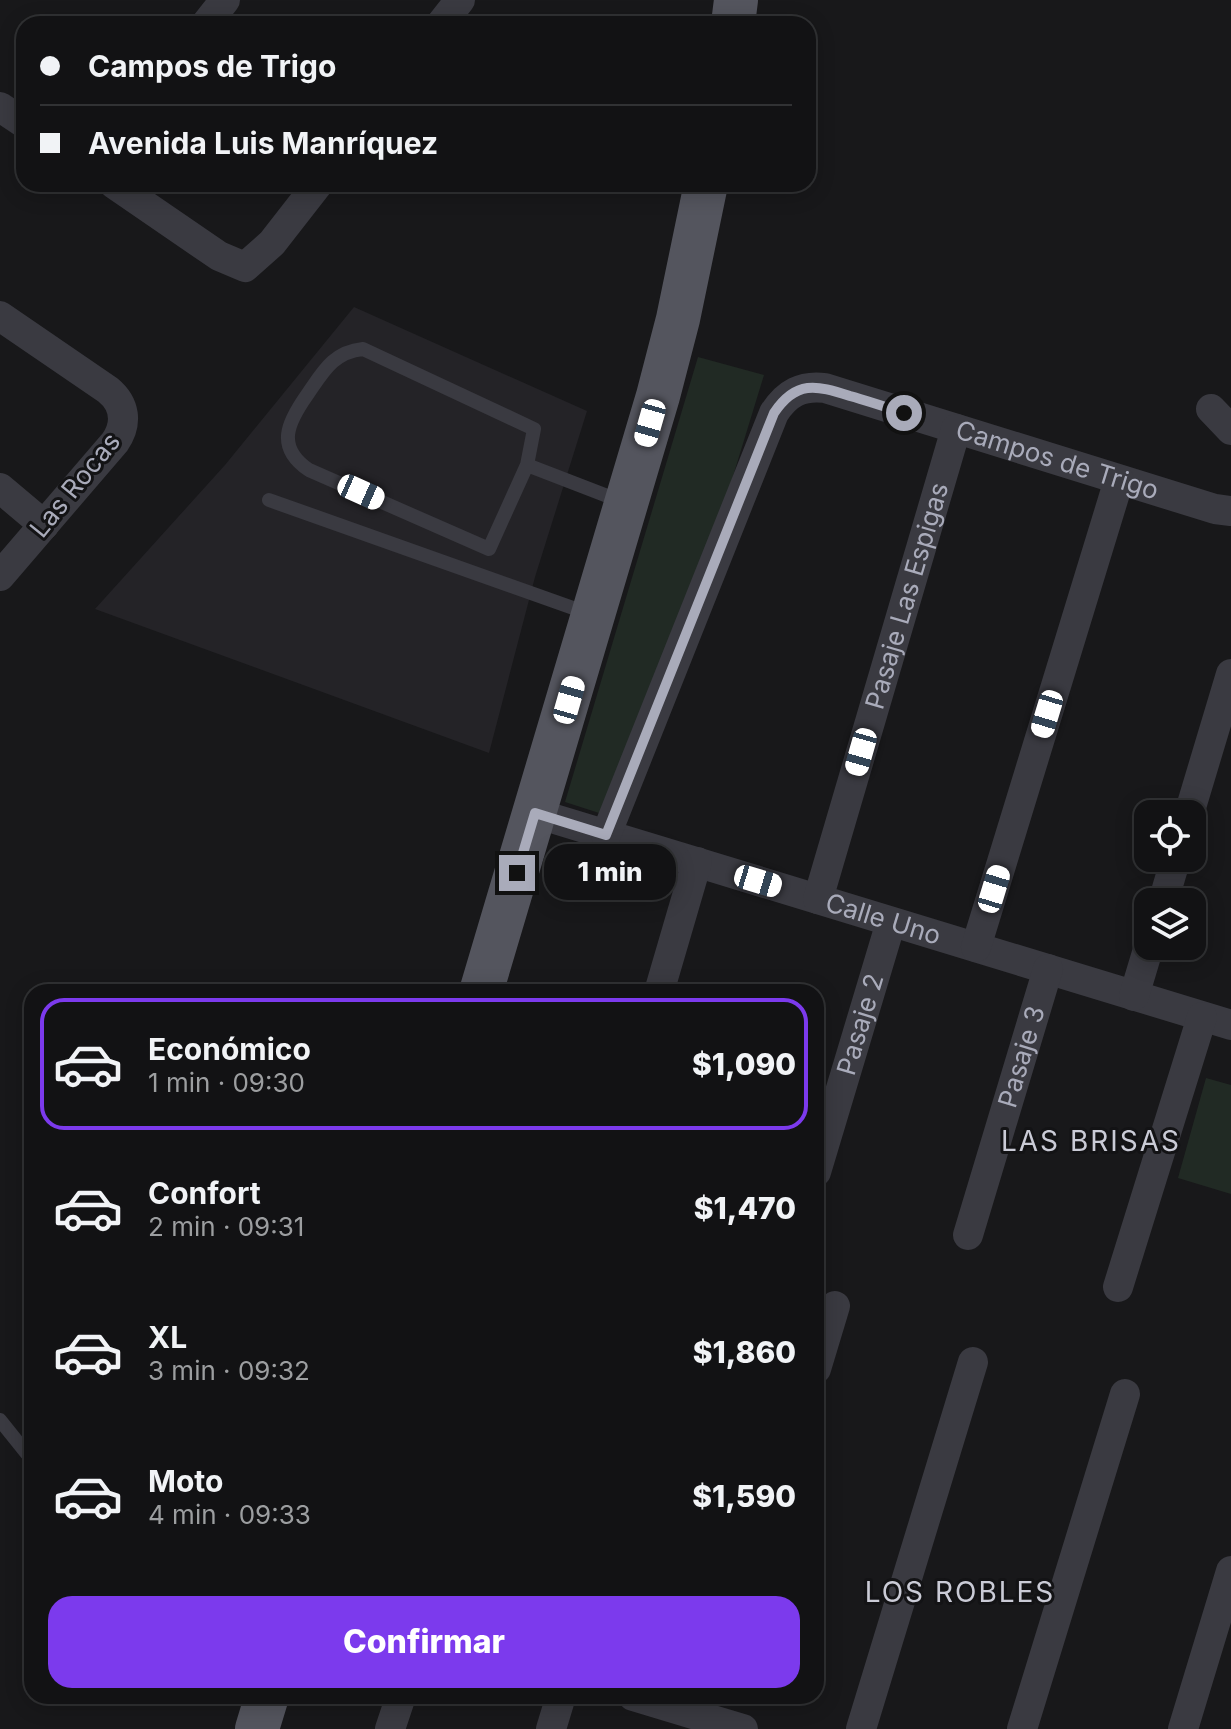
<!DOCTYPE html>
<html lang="es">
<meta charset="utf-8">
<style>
:root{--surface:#121214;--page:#1b1b1d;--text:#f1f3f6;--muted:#9c9ea0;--line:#313234;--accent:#7c3aed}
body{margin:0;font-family:Inter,sans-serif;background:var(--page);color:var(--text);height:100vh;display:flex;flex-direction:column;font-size:30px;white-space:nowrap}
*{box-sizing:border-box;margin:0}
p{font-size:26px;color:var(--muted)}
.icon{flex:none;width:44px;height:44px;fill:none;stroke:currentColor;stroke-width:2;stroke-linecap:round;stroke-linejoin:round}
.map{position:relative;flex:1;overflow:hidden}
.side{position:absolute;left:24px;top:984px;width:800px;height:720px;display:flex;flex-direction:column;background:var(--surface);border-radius:24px;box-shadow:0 4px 20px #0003,0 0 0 2px var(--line)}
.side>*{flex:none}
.top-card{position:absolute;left:16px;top:16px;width:800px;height:176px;border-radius:24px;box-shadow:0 4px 20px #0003,0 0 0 2px var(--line);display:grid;align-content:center;height:176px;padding:0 24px;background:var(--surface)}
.fabs{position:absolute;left:1134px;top:800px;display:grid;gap:16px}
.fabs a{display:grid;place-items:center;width:72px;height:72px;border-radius:16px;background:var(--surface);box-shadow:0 4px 20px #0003,0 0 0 2px var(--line);font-size:40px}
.end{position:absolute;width:36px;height:36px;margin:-18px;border:10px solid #a9abba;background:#111;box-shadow:0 0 0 4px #111}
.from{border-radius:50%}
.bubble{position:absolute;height:56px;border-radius:24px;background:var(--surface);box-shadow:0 4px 20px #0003,0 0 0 2px var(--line);font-size:26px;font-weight:800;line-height:56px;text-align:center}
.car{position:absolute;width:24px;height:48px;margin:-24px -12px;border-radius:10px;box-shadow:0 0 6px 2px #0007;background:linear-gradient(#fff 24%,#345 0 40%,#fff 0 76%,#345 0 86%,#fff 0)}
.top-card b{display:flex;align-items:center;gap:28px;height:76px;font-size:30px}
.top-card b+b{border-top:2px solid var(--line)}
.top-card i{width:20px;height:20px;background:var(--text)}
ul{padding:14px 0 0;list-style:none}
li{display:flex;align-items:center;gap:24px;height:132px;margin:0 16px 12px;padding:0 8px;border:4px solid transparent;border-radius:24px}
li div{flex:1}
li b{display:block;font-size:30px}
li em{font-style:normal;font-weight:800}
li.on{border-color:var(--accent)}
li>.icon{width:72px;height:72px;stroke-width:1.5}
.cta{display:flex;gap:16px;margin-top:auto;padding:16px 24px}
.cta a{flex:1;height:92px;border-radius:24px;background:var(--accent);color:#fff;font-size:32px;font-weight:800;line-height:92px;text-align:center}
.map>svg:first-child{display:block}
.built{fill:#242327}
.green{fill:#212a24}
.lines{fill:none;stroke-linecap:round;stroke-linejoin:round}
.service{stroke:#3a3a41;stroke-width:14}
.minor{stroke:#3a3a41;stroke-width:30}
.primary{stroke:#54555e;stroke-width:44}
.route{stroke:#a9abba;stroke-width:10}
.labels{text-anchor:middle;stroke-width:6;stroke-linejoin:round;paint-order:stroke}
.street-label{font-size:26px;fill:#a9abba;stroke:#131315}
.neighbourhood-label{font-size:28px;letter-spacing:2px;fill:#cacbd6;stroke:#131315}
</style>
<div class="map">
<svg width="1231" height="1729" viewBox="0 0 1231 1729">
<rect width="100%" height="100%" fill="#18181a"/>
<!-- built -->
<path class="built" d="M354,307L587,411L535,577L489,753L95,609L225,465Z"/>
<!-- green -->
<path class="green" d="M698,357L764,375L627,822L565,802Z
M1206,1078L1231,1085V1194L1178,1178Z"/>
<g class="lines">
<!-- service -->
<path class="service" d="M363,349L534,429L527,465L489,549L309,470C275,447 288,422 307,395C323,372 333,352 363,349Z
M527,465L623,502
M269,500L590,614
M0,1420L32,1460"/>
<!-- minor -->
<g class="minor">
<path d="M206,24L225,0"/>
<path d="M441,24L460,0"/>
<path d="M0,107L24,123"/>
<path d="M114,184L219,256L245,267L272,243L318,184"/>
<path d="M0,316L108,390C125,404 128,423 115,442L0,576"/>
<path d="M1211,409L1231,430"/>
<path d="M0,488L44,525"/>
<path id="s1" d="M535,813L1231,1025"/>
<path d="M1189,814L1231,674"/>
<path id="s2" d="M606,835L774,413C787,393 802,385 825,388L1215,509L1231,511"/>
<path id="s3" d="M818,899L956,429"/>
<path d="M1163,902L1176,858"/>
<path d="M976,947L1119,480"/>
<path d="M659,992L697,862"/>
<path d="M1134,996L1149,946"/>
<path id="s4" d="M816,1172L891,922"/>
<path id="s5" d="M968,1235L1048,969"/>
<path d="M1118,1287L1202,1017"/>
<path d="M816,1369L835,1306"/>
<path d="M633,1696L743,1729"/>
<path d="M390,1729L401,1696"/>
<path d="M551,1729L561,1696"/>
<path d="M861,1729L973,1362"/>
<path d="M1022,1729L1125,1394"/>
<path d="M1183,1729L1231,1571"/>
</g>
<!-- primary -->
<path class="primary" d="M733,24L736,0
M481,992L658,396L678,319L706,184
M257,1729L267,1696"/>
</g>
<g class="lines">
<!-- route -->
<path class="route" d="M517,873L535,813L606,835L774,413C796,380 816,385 850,396C868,401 886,407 904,413"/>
</g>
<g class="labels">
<!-- street labels -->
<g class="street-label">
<text dy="9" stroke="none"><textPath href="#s2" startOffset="758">Campos de Trigo</textPath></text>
<text transform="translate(75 485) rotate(-51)" y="9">Las Rocas</text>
<text dy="9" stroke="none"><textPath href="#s3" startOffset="316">Pasaje Las Espigas</textPath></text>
<text dy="9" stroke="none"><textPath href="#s1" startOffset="364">Calle Uno</textPath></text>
<text dy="9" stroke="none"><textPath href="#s4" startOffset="154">Pasaje 2</textPath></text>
<text dy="9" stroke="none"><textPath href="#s5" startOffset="186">Pasaje 3</textPath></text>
</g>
<!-- neighbourhood labels -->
<g class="neighbourhood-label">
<text x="1091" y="1151">LAS BRISAS</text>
<text x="960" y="1602">LOS ROBLES</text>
</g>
</g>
</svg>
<div class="fabs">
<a><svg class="icon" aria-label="locate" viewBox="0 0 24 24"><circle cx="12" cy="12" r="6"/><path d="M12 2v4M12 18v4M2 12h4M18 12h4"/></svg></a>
<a><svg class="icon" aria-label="layers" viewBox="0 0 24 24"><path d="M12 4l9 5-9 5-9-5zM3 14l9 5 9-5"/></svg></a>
</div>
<i class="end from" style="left:904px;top:413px"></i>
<i class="end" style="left:517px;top:873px"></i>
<div class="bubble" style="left:544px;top:844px;width:132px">1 min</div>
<i class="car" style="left:650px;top:423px;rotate:196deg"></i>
<i class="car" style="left:361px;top:492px;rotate:114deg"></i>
<i class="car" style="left:569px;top:700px;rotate:16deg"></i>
<i class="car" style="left:1047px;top:714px;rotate:197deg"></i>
<i class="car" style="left:861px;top:752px;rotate:196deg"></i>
<i class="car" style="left:758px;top:881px;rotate:107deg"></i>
<i class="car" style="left:994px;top:889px;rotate:17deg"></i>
<div class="top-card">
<b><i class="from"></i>Campos de Trigo</b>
<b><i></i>Avenida Luis Manríquez</b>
</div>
<section class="side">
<ul>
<li class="on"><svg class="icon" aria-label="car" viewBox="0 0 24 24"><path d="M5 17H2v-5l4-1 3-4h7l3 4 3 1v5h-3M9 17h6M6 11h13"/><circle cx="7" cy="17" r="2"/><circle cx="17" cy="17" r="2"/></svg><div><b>Económico</b><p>1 min · 09:30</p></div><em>$1,090</em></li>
<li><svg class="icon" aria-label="car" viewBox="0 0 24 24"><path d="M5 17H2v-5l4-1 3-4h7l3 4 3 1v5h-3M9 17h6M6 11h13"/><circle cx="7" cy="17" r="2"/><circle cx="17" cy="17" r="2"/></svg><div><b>Confort</b><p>2 min · 09:31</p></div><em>$1,470</em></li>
<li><svg class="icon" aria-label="car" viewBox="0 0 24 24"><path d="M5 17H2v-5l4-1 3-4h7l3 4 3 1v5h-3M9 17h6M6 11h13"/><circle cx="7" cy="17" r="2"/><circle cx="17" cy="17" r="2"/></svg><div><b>XL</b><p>3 min · 09:32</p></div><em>$1,860</em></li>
<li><svg class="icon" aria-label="car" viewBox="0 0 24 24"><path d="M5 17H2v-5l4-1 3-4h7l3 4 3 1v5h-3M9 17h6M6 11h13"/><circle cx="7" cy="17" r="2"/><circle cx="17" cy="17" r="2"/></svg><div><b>Moto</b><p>4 min · 09:33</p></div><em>$1,590</em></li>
</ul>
<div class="cta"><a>Confirmar</a></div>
</section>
</div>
